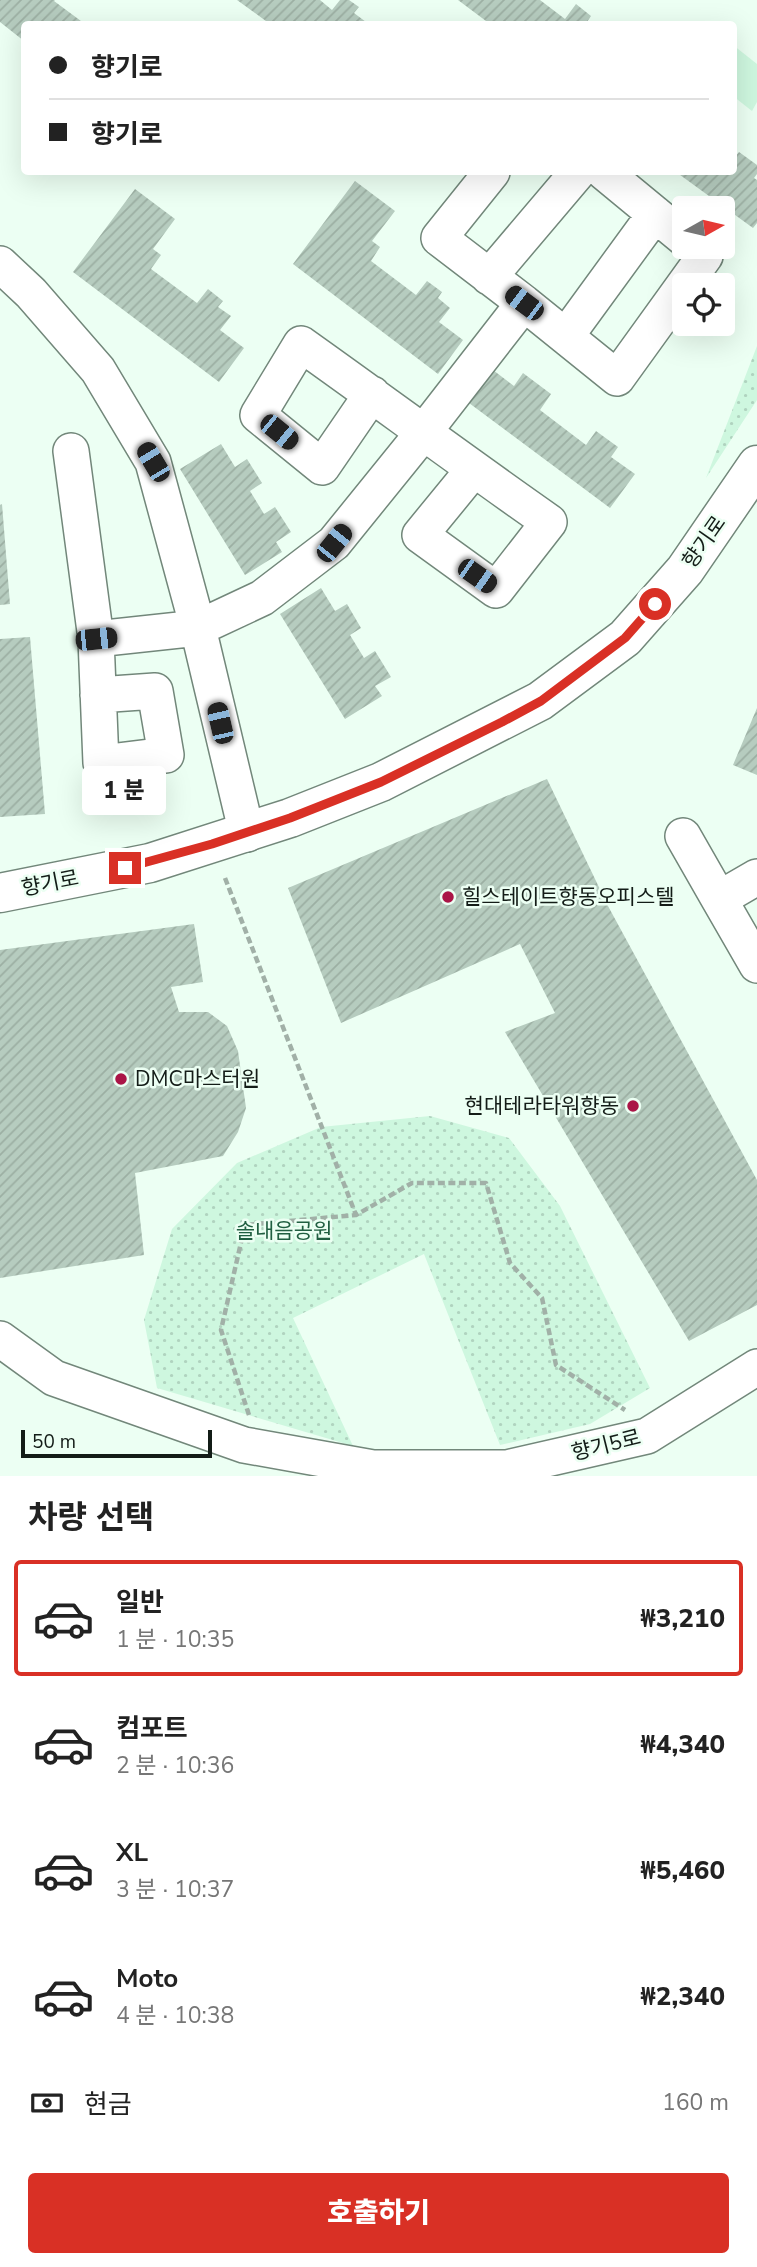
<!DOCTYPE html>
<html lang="ko">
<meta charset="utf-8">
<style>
:root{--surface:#fff;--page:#f2f2f2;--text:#222;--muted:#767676;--line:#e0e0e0;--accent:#d93025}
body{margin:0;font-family:"Nunito Sans","Noto Sans KR",sans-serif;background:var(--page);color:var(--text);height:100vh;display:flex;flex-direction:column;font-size:26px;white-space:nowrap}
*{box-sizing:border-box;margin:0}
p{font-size:23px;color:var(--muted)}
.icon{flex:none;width:38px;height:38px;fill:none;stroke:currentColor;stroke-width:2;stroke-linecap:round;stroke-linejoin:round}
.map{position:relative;height:1476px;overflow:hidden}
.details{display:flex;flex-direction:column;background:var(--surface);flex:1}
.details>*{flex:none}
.top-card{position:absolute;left:21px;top:21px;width:716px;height:154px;border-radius:7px;box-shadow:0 7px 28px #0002;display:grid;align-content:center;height:154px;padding:0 28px;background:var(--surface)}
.needle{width:46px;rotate:82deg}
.controls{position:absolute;left:672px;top:196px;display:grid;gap:14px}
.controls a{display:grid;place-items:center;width:63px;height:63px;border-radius:7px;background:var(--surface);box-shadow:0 7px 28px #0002;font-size:35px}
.scale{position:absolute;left:21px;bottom:18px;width:191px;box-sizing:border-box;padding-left:7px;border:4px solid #131c17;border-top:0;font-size:19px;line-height:24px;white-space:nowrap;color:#131c17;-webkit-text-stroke:5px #ecfff3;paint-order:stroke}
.end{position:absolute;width:32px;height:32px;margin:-16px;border:9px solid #d93025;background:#fff;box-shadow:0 0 0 4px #fff}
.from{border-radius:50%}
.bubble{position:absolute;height:49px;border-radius:7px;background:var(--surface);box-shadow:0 7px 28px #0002;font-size:23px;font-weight:800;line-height:49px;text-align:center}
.car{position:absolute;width:21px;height:42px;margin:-21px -10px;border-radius:9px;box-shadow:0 0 5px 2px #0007;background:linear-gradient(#222 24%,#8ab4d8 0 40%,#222 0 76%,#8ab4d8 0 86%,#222 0)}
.top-card b{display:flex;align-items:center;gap:24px;height:66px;font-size:26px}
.top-card b+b{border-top:2px solid var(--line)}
.top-card i{width:18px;height:18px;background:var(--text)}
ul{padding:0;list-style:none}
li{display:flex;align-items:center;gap:21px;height:116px;margin:0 14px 10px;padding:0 14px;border:4px solid transparent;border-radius:7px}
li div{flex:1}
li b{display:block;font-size:26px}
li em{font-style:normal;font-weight:800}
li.selected{border-color:var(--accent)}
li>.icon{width:63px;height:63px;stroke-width:1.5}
h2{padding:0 28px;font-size:32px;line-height:84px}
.pay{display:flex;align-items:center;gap:18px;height:77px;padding:0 28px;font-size:26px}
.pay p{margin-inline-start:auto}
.action{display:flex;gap:14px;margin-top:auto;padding:14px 28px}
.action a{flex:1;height:80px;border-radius:7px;background:var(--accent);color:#fff;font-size:28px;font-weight:800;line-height:80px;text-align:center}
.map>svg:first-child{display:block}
.grass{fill:#cef7df}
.park{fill:url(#park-dots)}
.building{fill:url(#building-hatch)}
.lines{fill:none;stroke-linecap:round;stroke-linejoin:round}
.minor-casing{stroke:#72877a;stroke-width:38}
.major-casing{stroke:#72877a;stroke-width:41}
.path{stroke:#a1b0a7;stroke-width:4.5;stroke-dasharray:7 3.5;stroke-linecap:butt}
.minor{stroke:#fff;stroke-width:35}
.major{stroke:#fff;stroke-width:38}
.route{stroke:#d93025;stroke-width:9}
.poi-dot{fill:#aa1547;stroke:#ecfff3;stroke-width:2.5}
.labels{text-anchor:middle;stroke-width:5;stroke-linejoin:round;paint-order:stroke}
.street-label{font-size:21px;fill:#131c17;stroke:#ecfff3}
.poi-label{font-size:21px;fill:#131c17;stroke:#ecfff3;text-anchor:start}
.park-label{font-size:21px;fill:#205f41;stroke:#ecfff3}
</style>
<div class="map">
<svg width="757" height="1476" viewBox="0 0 757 1476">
<defs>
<pattern id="park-dots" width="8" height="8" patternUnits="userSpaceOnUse" patternTransform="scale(1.75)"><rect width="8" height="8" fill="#cef7df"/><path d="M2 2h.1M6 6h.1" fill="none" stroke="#b0d3bf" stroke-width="1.8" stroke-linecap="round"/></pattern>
<pattern id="building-hatch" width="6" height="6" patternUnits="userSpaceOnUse" patternTransform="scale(1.75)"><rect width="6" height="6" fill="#b6ccbf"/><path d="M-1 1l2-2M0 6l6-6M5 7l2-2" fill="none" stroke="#9cafa3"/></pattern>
</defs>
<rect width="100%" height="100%" fill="#ecfff3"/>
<!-- grass -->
<path class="grass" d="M733,45L757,64V102L752,111L733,96Z"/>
<!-- park -->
<path class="park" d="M757,346V400L706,478Z
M430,1116L509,1138L560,1206L650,1388L590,1424L500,1445L424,1254L293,1318L353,1446L157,1388L144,1320L172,1229L237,1163L321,1127Z"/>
<!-- building -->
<path class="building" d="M0,0H55L54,1L85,24H24V41L0,22Z
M237,0H320L332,10L340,0H349L359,7L354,13L366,22L365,24H270Z
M458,0H540L565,19L576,4L591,16L587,22L590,24H490Z
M739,152L757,165V174L754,178L757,180V223L753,228L676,172H733V159Z
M355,181L395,211L372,241L380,247L371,261L416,295L427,281L442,292L438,298L450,308L439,322L463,340L438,374L293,264Z
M135,189L175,219L153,249L161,255L151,269L197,303L208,289L223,301L218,307L231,316L220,330L244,348L219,382L73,272Z
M493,370L514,386L523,373L551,394L540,410L586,445L596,431L618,447L611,457L635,474L610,508L469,403Z
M221,444L235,467L247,459L262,483L250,491L264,514L275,507L291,532L276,542L282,552L245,575L180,469Z
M2,504L10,604L0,605V505Z
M321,588L335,611L347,604L361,628L350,635L364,658L375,651L391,677L375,686L382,696L345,719L280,614Z
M30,637L45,814L0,817V639Z
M757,708V775L733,765Z
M547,779L608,906L757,1180V1305L689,1341L505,1032L555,1013L520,944L341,1023L288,888Z
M194,924L203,982L171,987L179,1012H208L227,1026L238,1051L246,1108L238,1132L223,1156L135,1173L144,1255L0,1278V950Z"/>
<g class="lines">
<defs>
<path id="minor" d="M492,172L439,238L524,303L617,378L705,256L694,247
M604,172L684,238
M0,264L31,293L98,370L153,462L198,628L247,834
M489,277L578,172
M566,336L655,214
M372,394L322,467L258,415L301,344C384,403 466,464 549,522L496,590L420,535L474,469
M71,451L96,639L101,763L166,755L155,691L98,695
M96,639L198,628L262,598L334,543L423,433L524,303
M683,836L719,899L757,877
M719,899L757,965
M0,1339L54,1378L244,1445L373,1468H507L647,1436L757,1367"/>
<path id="major" d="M0,893L150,863L290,818L381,782L540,701L625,638L685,570L757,465"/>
</defs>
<!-- minor casing -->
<use href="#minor" class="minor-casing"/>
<!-- major casing -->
<use href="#major" class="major-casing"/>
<!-- path -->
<path class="path" d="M225,878L356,1215
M249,1415L221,1330L245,1225L356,1215L412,1183H486L510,1263L542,1298L556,1365L625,1410"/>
<!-- minor -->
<use href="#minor" class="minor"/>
<!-- major -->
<use href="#major" class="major"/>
</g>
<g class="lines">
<!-- route -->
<path class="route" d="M125,868L212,844L290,818L381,782L502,722L541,701L625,638L655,604"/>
</g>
<!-- markers -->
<g class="poi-dot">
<circle cx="448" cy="897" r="7"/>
<circle cx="121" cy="1079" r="7"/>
<circle cx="633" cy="1106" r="7"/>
</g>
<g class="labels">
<!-- street labels -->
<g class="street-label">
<text transform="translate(704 542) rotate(-55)" y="7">향기로</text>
<text transform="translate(50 883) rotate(-11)" y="7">향기로</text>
<text transform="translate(606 1445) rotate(-14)" y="7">향기5로</text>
</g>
<!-- poi labels -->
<g class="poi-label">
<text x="462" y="904">힐스테이트향동오피스텔</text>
<text x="135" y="1086">DMC마스터원</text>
<text x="619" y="1113" text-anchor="end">현대테라타워향동</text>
</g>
<!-- park labels -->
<g class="park-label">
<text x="284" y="1238">솔내음공원</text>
</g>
</g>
</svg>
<div class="controls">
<a><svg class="needle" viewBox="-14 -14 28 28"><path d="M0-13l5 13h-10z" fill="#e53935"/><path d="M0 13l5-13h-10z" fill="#767676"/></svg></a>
<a><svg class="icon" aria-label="locate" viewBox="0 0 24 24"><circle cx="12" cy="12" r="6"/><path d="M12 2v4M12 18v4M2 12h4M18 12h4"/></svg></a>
</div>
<div class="scale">50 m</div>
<i class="end from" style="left:655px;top:604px"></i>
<i class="end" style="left:125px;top:868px"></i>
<div class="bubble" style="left:82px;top:766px;width:84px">1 분</div>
<i class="car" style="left:524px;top:303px;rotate:307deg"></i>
<i class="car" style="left:279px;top:432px;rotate:129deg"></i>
<i class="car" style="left:153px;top:462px;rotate:329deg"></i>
<i class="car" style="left:334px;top:543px;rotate:39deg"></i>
<i class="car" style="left:477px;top:576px;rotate:125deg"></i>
<i class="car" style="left:96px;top:639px;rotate:84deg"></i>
<i class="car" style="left:220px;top:723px;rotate:347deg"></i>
<div class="top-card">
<b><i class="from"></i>향기로</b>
<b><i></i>향기로</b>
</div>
</div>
<section class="details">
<h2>차량 선택</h2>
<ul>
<li class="selected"><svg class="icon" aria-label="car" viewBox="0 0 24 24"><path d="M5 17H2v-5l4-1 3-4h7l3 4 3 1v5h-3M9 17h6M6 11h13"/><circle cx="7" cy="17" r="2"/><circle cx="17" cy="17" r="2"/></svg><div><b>일반</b><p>1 분 · 10:35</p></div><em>₩3,210</em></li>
<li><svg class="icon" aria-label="car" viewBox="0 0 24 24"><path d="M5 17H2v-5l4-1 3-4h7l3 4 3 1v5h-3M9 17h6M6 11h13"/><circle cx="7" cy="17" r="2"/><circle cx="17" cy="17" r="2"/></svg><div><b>컴포트</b><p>2 분 · 10:36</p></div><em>₩4,340</em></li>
<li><svg class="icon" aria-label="car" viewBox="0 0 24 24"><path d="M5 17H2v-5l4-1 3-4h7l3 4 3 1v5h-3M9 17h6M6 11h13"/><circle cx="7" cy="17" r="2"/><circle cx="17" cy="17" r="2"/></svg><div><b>XL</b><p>3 분 · 10:37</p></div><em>₩5,460</em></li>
<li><svg class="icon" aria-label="car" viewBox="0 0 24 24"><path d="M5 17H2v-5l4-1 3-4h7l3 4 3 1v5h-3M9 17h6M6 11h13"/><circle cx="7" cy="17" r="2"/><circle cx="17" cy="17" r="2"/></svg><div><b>Moto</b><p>4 분 · 10:38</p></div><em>₩2,340</em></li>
</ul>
<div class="pay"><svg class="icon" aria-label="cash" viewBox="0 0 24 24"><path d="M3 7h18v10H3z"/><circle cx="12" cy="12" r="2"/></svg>현금<p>160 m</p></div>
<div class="action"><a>호출하기</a></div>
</section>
